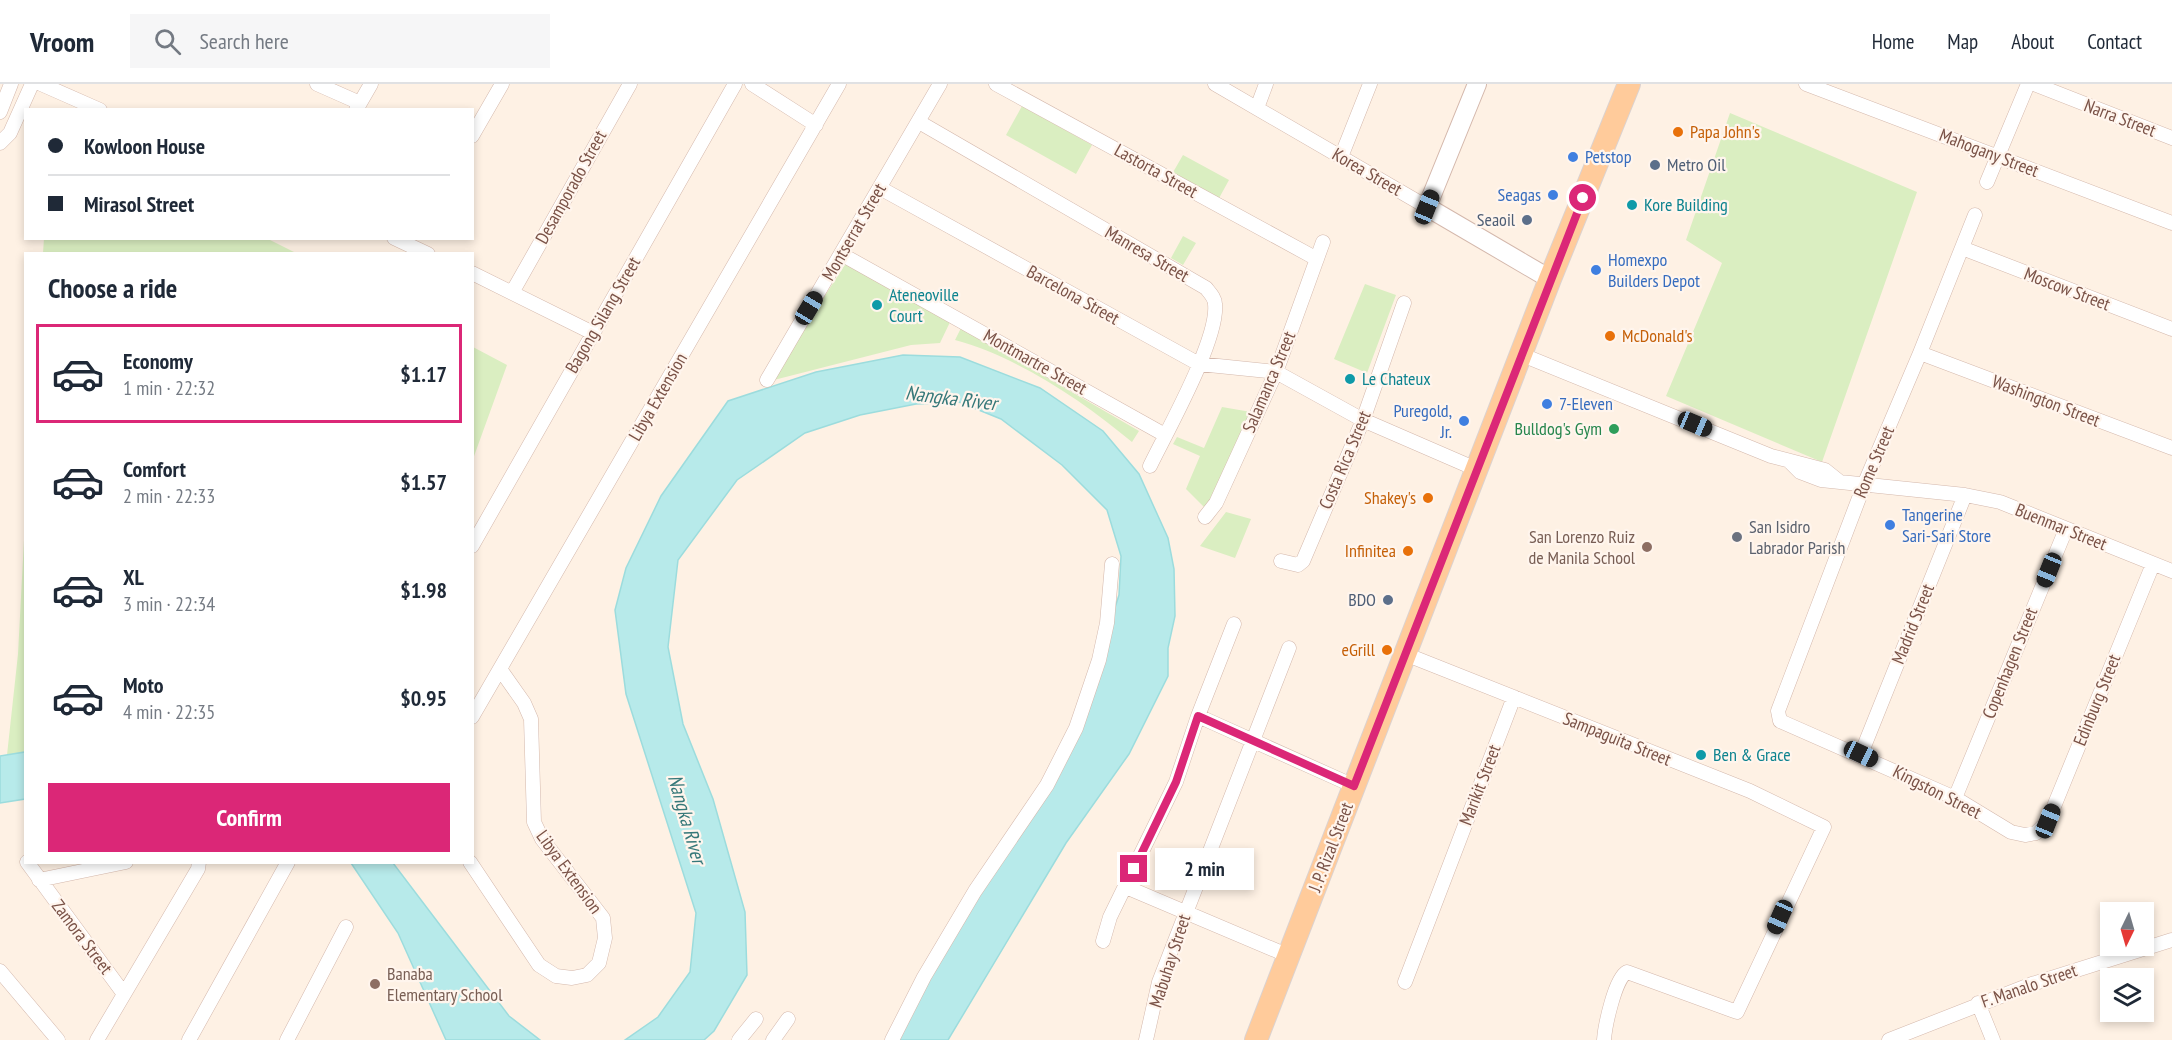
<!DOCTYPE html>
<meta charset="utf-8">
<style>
:root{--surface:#fff;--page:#f6f6f7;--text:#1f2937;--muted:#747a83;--line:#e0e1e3;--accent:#db2777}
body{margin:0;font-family:"PT Sans Narrow",sans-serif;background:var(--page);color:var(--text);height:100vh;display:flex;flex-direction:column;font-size:22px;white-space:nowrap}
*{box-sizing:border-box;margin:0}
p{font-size:20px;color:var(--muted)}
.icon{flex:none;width:33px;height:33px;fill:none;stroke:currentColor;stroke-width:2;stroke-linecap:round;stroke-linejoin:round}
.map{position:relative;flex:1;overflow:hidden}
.side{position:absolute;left:24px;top:168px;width:450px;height:612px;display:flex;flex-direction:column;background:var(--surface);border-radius:0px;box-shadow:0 3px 9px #0003}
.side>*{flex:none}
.top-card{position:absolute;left:24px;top:24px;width:450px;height:132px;border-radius:0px;box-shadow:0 3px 9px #0003;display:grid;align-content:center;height:132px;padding:0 24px;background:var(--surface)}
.needle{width:39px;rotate:185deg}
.fabs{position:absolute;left:2100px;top:818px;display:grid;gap:12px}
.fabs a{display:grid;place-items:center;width:54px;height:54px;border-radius:0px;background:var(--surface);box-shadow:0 3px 9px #0003;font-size:30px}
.end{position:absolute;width:27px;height:27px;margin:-14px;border:8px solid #db2777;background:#fff;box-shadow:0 0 0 3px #fff}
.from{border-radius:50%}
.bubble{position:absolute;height:42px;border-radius:0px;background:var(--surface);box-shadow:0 3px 9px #0003;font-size:20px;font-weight:700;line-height:42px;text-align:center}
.car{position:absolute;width:18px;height:36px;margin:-18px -9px;border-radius:8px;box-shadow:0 0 4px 2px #0007;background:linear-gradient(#222 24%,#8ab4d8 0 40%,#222 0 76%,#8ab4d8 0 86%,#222 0)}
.top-card b{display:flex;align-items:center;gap:21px;height:57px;font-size:22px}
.top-card b+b{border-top:2px solid var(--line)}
.top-card i{width:15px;height:15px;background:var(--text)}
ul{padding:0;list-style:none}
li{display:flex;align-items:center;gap:18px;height:99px;margin:0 12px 9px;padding:0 12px;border:3px solid transparent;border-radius:0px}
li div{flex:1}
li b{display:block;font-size:22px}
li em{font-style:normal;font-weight:700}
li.on{border-color:var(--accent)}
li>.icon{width:54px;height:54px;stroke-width:1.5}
h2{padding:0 24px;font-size:27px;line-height:72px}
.action{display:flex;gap:12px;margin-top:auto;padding:12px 24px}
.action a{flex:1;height:69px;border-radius:0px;background:var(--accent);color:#fff;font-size:24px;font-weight:700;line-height:69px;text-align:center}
header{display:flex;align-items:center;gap:36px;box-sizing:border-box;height:84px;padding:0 30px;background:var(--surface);border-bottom:2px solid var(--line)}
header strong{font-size:28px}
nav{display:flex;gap:33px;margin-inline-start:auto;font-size:21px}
.search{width:420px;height:54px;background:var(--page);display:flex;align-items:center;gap:15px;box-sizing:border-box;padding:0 21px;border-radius:0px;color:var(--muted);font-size:22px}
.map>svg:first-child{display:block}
.green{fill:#daeec1}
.water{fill:#b7eaea;stroke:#9cdcdd;stroke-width:1.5}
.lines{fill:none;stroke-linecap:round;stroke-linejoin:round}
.minor-casing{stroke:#d4b8ac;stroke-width:15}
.tertiary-casing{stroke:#d4b8ac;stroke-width:20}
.primary-casing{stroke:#dcd2cf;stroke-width:24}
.minor{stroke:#fff;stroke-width:14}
.tertiary{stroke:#fff;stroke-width:18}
.primary{stroke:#ffcb9b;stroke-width:22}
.route{stroke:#db2777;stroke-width:8}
.food-dot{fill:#e8710a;stroke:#fff5ed;stroke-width:2}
.shop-dot{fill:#3f7fe0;stroke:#fff5ed;stroke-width:2}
.service-dot{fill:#5c6f8a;stroke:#fff5ed;stroke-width:2}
.culture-dot{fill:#0f9aa8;stroke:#fff5ed;stroke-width:2}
.leisure-dot{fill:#2e9e5b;stroke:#fff5ed;stroke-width:2}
.worship-dot{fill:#6b7280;stroke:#fff5ed;stroke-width:2}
.education-dot{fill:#8d6e63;stroke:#fff5ed;stroke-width:2}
.labels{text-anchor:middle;stroke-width:4.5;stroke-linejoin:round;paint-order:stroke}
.street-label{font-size:18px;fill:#7a5247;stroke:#fff5ed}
.food-label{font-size:18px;fill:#c56008;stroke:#fff5ed;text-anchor:end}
.shop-label{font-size:18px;fill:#366cbe;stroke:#fff5ed;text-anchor:start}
.service-label{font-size:18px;fill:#4e5e75;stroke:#fff5ed;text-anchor:end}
.culture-label{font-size:18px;fill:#0d838f;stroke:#fff5ed;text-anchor:start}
.leisure-label{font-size:18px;fill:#27864d;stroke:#fff5ed;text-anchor:end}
.worship-label{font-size:18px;fill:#5b616d;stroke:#fff5ed;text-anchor:start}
.education-label{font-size:18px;fill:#785e54;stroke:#fff5ed;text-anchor:end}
.water-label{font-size:20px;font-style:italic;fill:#367879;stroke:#fff5ed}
</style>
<header>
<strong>Vroom</strong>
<div class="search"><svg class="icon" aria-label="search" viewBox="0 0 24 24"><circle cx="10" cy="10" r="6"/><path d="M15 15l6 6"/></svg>Search here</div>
<nav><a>Home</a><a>Map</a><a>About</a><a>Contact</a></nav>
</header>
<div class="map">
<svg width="2172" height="956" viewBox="0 0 2172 956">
<rect width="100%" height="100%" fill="#fef1e4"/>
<!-- green -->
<path class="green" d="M1022,22L1092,61L1076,90L1006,51Z
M1730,29L1917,108L1822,378L1666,312L1722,179L1686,156Z
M1183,71L1229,96L1218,116L1172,90Z
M1183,152L1196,159L1183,181L1171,174Z
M44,154L268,155L296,169H43Z
M846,179L951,236L940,259L911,261L770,297Z
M1365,200L1396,211L1367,289L1334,275Z
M961,244L1139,347L1132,358C1083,317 1018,273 955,256Z
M473,263L507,281L473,375Z
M1222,323L1251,328L1212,416L1204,423L1186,405L1200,372L1173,360L1177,353L1204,364Z
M1226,428L1251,435L1235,474L1200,462Z
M25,437V668L7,671L18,570Z"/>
<!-- water -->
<path class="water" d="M903,271L960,273L1040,304L1103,347L1139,390L1168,454L1174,485L1175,532L1168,564V592L1129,670L1066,759L948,956H895L950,840L1067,675L1119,511L1121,472L1107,426L1062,381L1001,335L959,318L916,320L860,331L805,349L737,396L678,476L668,563L683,640L713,715L745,828L747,891L714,947L704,956H625L658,933L690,888L696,829L626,610L615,526L626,484L661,412L728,317L816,288Z
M25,668V715L0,719V672Z
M351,779H393L509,932L540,956H446L398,849Z"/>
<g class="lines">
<defs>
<path id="minor" d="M41,0L100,26
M317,0L360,19
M752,0L816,41
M996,0L1317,175
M1215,0L1427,123
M1806,0L2172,139
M2034,0L2172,54
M1257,24L1266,0
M356,26L371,0
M0,28L11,0
M919,38L1206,204C1210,209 1215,214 1215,220C1219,255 1167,347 1150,382
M472,52L502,0
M0,59L10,49L32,0
M1341,73L1370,0
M1987,98L2028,0
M880,104L1199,280L1276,288L1363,336L1476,385
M1975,131L1920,269L1864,401L1778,627L1780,637L1955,714L2011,748L2025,751L2036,749L2048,737L2153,480
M394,154L428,170
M1962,164L2172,245
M841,170L1165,351
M472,189L593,249
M513,207L630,0
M1920,269L2172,364
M1520,270L1771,372L1825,386L1840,398
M767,296L940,0
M1791,379L1800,388L1821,396L1965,411L2000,418L2172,487
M1205,433L1216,419L1276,288L1323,158
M472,462L735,0
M1281,477L1298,481L1303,477L1363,336L1404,219
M1405,570L1750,707L1824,743L1737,928L1627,888C1615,894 1605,942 1604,956
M1198,632L1354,702
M472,633L839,0
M1861,670L1965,411
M1955,714L2066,445
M27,778L124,910
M470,778L539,881L556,892L572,894L587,891L599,879L605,854L603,834L542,755L534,738L531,635L524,619L500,585
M39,796L126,778
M1126,803L1289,872
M1103,857L1110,833L1176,698L1198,632L1234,540
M0,887L58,956
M1405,898L1514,613
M1978,919L1993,956
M97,956L198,785L199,778
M189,956L288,778
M287,956L346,843
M739,956L756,935
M773,956L788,935
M892,956L924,893L975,807L1047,701L1076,644L1099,576L1107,539L1112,480
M1146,956L1159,898L1289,564
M1889,956L2032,900L2172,856"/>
<path id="tertiary" d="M1477,0L1427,123L1550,195"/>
<path id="primary" d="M1256,956L1550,195L1629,0"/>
</defs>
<!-- minor casing -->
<use href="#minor" class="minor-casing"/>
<!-- tertiary casing -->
<use href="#tertiary" class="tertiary-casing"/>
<!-- primary casing -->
<use href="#primary" class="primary-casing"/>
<!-- minor -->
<use href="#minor" class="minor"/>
<!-- tertiary -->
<use href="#tertiary" class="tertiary"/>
<!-- primary -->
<use href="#primary" class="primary"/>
</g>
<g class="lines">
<!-- route -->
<path class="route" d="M1134,785L1176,698L1198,632L1354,702L1583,114"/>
</g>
<!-- markers -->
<g class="food-dot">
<circle cx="1678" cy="48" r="6"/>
<circle cx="1610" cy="252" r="6"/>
<circle cx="1428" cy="414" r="6"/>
<circle cx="1408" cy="467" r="6"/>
<circle cx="1387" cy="566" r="6"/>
</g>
<g class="shop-dot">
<circle cx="1573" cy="73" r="6"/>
<circle cx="1553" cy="111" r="6"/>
<circle cx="1596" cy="186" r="6"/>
<circle cx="1547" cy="320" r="6"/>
<circle cx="1464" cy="337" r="6"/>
<circle cx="1890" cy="441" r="6"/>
</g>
<g class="service-dot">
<circle cx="1655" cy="81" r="6"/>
<circle cx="1527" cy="136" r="6"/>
<circle cx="1388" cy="516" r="6"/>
</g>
<g class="culture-dot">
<circle cx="1632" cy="121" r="6"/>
<circle cx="877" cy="221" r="6"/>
<circle cx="1350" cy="295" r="6"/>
<circle cx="1701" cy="671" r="6"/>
</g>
<circle class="leisure-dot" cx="1614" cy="345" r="6"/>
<circle class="worship-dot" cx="1737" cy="453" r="6"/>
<g class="education-dot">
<circle cx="1647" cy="463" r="6"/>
<circle cx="375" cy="900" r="6"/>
</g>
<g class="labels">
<!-- street labels -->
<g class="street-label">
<text transform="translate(2120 34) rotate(21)" y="6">Narra Street</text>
<text transform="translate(1989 69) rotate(21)" y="6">Mahogany Street</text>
<text transform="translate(1156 87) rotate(29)" y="6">Lastorta Street</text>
<text transform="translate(1367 88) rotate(30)" y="6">Korea Street</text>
<text transform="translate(571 103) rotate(-61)" y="6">Desamporado Street</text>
<text transform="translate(854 148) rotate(-60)" y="6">Montserrat Street</text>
<text transform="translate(1147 170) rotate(30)" y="6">Manresa Street</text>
<text transform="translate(2067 205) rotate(21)" y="6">Moscow Street</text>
<text transform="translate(1073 211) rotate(29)" y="6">Barcelona Street</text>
<text transform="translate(603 231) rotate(-60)" y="6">Bagong Silang Street</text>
<text transform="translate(1035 278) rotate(29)" y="6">Montmartre Street</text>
<text transform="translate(1269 298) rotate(-67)" y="6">Salamanca Street</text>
<text transform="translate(658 313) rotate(-60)" y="6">Libya Extension</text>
<text transform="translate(2046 317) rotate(21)" y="6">Washington Street</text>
<text transform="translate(1345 376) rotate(-67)" y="6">Costa Rica Street</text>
<text transform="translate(1874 378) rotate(-67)" y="6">Rome Street</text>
<text transform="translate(2061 443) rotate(22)" y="6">Buenmar Street</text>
<text transform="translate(1913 540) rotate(-68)" y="6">Madrid Street</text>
<text transform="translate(2010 579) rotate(-68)" y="6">Copenhagen Street</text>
<text transform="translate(2097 616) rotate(-68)" y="6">Edinburg Street</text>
<text transform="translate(1617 655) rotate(22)" y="6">Sampaguita Street</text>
<text transform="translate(1480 701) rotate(-69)" y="6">Marikit Street</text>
<text transform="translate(1937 708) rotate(27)" y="6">Kingston Street</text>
<text transform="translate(1331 763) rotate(-69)" y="6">J. P. Rizal Street</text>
<text transform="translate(569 788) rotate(54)" y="6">Libya Extension</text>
<text transform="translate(82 853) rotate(53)" y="6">Zamora Street</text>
<text transform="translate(1170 877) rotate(-72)" y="6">Mabuhay Street</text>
<text transform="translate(2029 902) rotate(-19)" y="6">F. Manalo Street</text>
</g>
<!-- food labels -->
<g class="food-label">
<text x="1690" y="54" text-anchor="start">Papa John's</text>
<text x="1622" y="258" text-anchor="start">McDonald's</text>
<text x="1416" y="420">Shakey's</text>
<text x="1396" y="473">Infinitea</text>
<text x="1375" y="572">eGrill</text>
</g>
<!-- shop labels -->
<g class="shop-label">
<text x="1585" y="79">Petstop</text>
<text x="1541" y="117" text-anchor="end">Seagas</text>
<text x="1608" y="182">Homexpo<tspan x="1608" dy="21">Builders Depot</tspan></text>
<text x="1559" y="326">7-Eleven</text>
<text x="1452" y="333" text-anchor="end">Puregold,<tspan x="1452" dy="21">Jr.</tspan></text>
<text x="1902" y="437">Tangerine<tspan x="1902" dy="21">Sari-Sari Store</tspan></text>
</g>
<!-- service labels -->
<g class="service-label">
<text x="1667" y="87" text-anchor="start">Metro Oil</text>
<text x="1515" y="142">Seaoil</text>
<text x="1376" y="522">BDO</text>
</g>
<!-- culture labels -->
<g class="culture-label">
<text x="1644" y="127">Kore Building</text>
<text x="889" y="217">Ateneoville<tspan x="889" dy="21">Court</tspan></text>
<text x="1362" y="301">Le Chateux</text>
<text x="1713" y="677">Ben &amp; Grace</text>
</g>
<!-- leisure labels -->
<g class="leisure-label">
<text x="1602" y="351">Bulldog's Gym</text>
</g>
<!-- worship labels -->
<g class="worship-label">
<text x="1749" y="449">San Isidro<tspan x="1749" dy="21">Labrador Parish</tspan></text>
</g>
<!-- education labels -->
<g class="education-label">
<text x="1635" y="459">San Lorenzo Ruiz<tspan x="1635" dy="21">de Manila School</tspan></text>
<text x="387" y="896" text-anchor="start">Banaba<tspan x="387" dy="21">Elementary School</tspan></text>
</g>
<!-- water labels -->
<g class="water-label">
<text transform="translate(951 314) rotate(7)" y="7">Nangka River</text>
<text transform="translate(687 735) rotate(74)" y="7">Nangka River</text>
</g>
</g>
</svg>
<div class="fabs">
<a><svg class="needle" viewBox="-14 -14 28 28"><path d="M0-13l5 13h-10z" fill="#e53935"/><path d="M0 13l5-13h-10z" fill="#747a83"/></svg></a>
<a><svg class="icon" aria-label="layers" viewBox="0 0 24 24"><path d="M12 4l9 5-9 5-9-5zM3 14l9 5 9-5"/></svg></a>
</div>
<i class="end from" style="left:1583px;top:114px"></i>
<i class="end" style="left:1134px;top:785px"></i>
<div class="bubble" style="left:1155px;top:764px;width:99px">2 min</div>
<i class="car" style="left:1427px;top:123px;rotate:22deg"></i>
<i class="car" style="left:809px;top:224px;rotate:31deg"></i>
<i class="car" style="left:1695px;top:340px;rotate:113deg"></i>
<i class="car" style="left:2049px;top:486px;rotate:202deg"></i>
<i class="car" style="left:1861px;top:670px;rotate:115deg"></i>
<i class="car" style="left:2048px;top:737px;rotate:22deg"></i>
<i class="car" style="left:1780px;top:833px;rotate:204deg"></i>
<div class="top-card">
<b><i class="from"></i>Kowloon House</b>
<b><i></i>Mirasol Street</b>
</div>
<section class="side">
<h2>Choose a ride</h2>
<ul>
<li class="on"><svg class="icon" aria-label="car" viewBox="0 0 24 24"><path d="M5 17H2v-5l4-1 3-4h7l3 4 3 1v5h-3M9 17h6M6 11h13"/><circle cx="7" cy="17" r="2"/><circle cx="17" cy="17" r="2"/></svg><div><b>Economy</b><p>1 min · 22:32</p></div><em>$1.17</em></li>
<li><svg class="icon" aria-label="car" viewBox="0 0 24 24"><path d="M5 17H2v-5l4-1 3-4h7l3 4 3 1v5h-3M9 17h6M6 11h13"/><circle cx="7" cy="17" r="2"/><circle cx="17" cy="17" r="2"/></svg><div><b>Comfort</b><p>2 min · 22:33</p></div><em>$1.57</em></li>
<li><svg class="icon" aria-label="car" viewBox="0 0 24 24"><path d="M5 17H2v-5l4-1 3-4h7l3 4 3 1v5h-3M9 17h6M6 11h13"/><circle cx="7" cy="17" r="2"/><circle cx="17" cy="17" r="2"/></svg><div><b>XL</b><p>3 min · 22:34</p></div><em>$1.98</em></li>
<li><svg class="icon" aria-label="car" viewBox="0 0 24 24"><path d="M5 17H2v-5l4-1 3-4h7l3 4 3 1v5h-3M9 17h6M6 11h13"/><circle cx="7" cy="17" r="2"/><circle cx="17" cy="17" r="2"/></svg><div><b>Moto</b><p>4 min · 22:35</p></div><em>$0.95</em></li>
</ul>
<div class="action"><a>Confirm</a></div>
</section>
</div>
